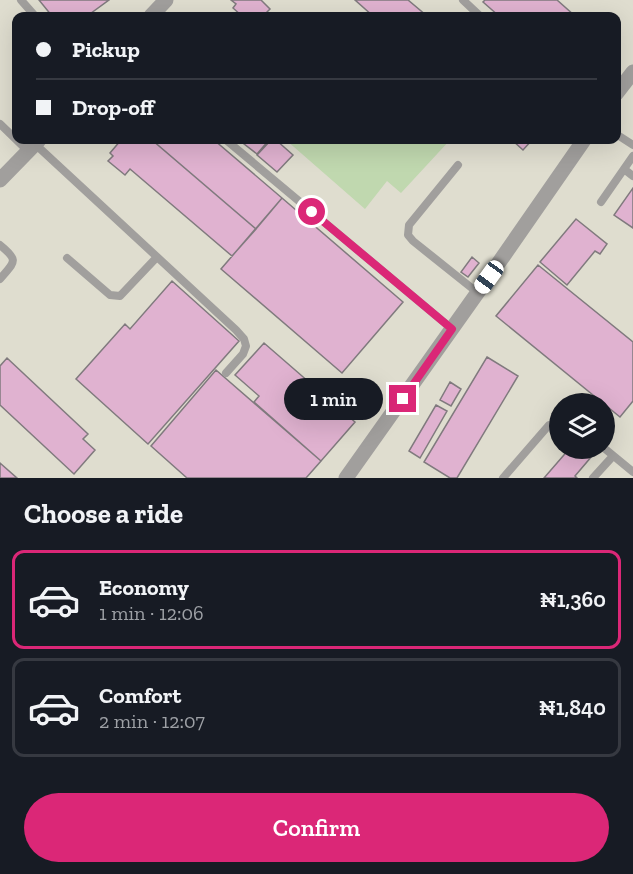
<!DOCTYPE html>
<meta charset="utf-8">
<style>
:root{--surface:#171b24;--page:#20242c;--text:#f1f3f6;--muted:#9ea1a6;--line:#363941;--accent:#db2777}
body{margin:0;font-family:"Zilla Slab",serif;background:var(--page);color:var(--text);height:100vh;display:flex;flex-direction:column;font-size:22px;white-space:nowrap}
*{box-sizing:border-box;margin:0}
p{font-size:20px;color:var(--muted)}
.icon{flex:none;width:33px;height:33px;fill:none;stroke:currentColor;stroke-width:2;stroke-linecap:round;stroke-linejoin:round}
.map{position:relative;height:478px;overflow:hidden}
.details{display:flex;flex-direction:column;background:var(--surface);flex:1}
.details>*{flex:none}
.hud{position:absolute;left:12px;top:12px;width:609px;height:132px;border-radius:12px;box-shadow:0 6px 24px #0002;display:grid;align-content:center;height:132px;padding:0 24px;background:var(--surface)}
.controls{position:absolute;left:549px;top:393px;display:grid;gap:12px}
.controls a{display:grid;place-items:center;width:66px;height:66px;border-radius:50%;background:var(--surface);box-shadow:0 6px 24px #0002;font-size:30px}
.end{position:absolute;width:27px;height:27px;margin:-14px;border:8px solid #db2777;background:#fff;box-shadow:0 0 0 3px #fff}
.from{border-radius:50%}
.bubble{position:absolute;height:42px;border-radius:21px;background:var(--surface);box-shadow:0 6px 24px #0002;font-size:20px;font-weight:600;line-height:42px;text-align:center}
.car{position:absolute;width:18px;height:36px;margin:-18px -9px;border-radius:8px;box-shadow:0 0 4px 2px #0007;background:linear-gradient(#fff 24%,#345 0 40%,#fff 0 76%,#345 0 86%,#fff 0)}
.hud b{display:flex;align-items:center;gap:21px;height:57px;font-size:22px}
.hud b+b{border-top:2px solid var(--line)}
.hud i{width:15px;height:15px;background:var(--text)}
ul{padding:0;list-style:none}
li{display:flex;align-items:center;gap:18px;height:99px;margin:0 12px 9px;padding:0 12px;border:3px solid var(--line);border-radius:12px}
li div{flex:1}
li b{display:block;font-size:22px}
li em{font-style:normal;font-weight:600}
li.active{border-color:var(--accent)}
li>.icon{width:54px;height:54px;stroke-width:1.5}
h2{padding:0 24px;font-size:27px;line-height:72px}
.cta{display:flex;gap:12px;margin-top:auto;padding:12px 24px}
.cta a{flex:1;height:69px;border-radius:36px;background:var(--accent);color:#fff;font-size:24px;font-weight:600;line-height:69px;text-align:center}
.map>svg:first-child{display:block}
.built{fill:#dfddcf;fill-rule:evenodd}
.green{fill:#c0d8af}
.building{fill:#e0b2d0;stroke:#807a7e;stroke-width:1.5}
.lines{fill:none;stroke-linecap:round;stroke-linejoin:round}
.service{stroke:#a19f9d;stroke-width:8}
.minor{stroke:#a19f9d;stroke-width:15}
.tertiary{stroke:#a19f9d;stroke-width:15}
.route{stroke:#db2777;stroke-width:8}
</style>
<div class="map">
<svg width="633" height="478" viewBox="0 0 633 478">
<rect width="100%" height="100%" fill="#eae9e3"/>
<!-- built -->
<path class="built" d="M0,0H633V478H0ZM16,16H616V140H16ZM560,404H604V448H560Z"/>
<!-- green -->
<path class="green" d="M286,140H450L401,193L387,181L365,209Z"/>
<!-- building -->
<path class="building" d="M39,0H109L87,16H52Z
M231,0H261L270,9L263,16H242L233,8L236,4Z
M355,0H408L427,16H373Z
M485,0H557L575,16H499L483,2Z
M121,140H152L256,229L232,256L130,169L125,175L108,161L113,156L110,153Z
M152,140H214L282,198L256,229Z
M239,140H269L257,154Z
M271,140H276L293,155L277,172L257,155Z
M512,140H532L523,150Z
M633,188V228L614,215Z
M282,198L403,302L342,373L221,269Z
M576,219L607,244L600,254L595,251L567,285L540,262Z
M472,257L479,263L468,277L461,272Z
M538,265L633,342V401L620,417L496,316Z
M172,281L239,341L148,444L76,379L125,324L130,329Z
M264,343L355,422L321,461L254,402L259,396L235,375Z
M487,357L518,376L457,478H450L424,462Z
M7,358L88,434L83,439L95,450L74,474L0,405V366Z
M216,370L321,461L306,478H187L151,446Z
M450,382L461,389L451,406L440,400Z
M436,405L447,411L420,458L409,451Z
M570,448H583L592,456L575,476L577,478H544Z
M0,463L17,478H0Z"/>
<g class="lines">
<!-- service -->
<path class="service" d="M21,0L35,16
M463,0L480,16
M0,124L28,151
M616,134L633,145
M226,140L452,329
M35,144L236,330L244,339L246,346L243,354L226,373
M458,165L409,225L408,235L413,241L478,293
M624,169L633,176
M601,202L633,156
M0,245C20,261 14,262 0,279
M67,258L110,295L120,296L157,257
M604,448L633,472
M503,478L549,425L560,422
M593,478L613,456"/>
<!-- minor -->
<path class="minor" d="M616,94L633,72
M346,478L500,261L584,140"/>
<!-- tertiary -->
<path class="tertiary" d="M151,16L166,0
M0,180L39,140"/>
</g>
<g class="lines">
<!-- route -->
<path class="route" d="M312,212L452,329L403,399"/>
</g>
</svg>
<div class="controls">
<a><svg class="icon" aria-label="layers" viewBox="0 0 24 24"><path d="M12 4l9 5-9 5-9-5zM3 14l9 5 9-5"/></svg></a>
</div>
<i class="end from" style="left:312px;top:212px"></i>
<i class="end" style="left:403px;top:399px"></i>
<div class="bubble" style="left:284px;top:378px;width:99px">1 min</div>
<i class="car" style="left:489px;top:277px;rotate:216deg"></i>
<div class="hud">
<b><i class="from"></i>Pickup</b>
<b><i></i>Drop-off</b>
</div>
</div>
<section class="details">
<h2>Choose a ride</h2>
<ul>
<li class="active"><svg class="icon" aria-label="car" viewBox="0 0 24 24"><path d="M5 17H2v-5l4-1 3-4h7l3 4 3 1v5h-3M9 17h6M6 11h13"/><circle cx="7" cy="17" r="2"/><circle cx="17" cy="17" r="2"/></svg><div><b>Economy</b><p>1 min · 12:06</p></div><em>₦1,360</em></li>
<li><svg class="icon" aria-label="car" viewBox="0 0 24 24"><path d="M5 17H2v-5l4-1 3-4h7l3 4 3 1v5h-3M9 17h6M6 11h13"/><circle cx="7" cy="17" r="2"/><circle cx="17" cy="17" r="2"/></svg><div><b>Comfort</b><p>2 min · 12:07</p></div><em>₦1,840</em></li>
</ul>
<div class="cta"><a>Confirm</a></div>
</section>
